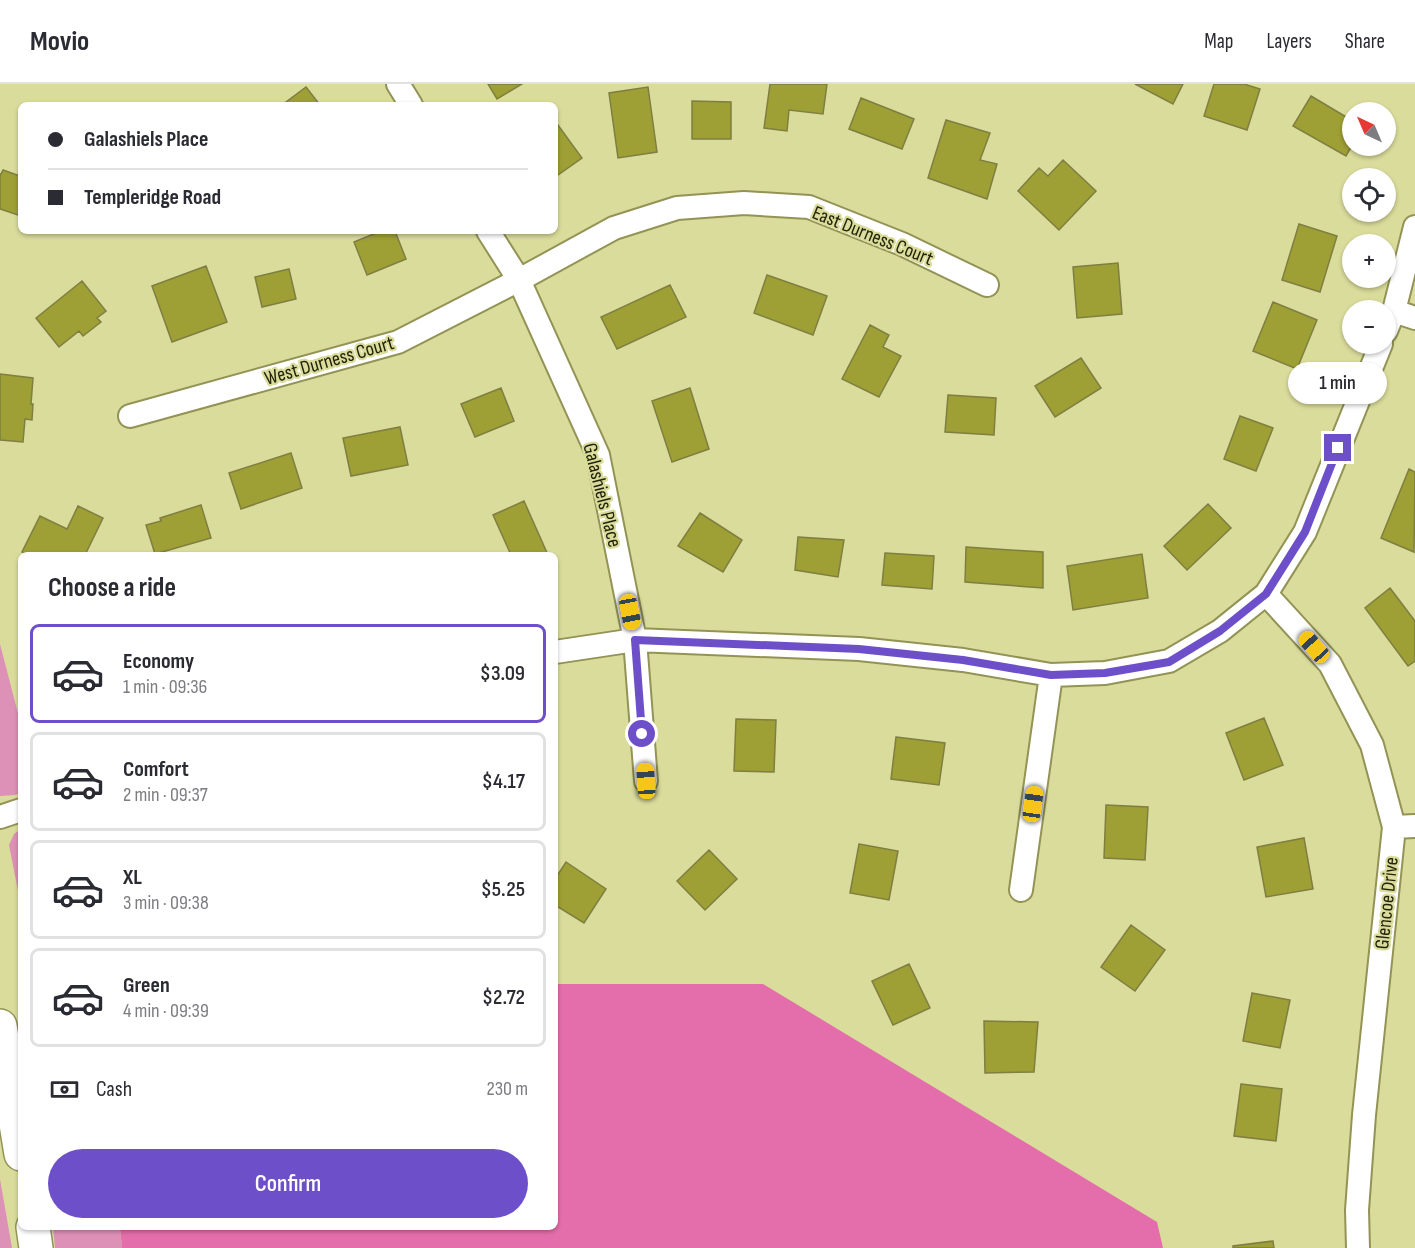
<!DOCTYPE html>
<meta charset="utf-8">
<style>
:root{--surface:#fff;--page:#f7f7f7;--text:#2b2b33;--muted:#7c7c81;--line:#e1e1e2;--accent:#6d50c9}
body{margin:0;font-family:"Sofia Sans Condensed",sans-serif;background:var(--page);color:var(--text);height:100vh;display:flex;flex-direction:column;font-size:22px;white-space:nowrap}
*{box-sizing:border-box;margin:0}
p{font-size:20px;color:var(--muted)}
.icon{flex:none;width:33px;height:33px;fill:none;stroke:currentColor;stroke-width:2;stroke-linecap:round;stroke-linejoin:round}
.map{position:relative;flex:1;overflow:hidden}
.details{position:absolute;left:18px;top:468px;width:540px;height:678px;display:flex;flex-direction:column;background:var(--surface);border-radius:9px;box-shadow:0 2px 4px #0004}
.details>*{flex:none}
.guide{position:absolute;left:18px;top:18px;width:540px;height:132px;border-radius:9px;box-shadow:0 2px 4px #0004;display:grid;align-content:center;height:132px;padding:0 30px;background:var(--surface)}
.needle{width:39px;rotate:316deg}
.tools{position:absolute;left:1342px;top:18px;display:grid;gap:12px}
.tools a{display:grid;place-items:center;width:54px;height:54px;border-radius:50%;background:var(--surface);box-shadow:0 2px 4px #0004;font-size:30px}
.end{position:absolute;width:27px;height:27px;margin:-14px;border:8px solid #6d50c9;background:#fff;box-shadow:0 0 0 3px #fff}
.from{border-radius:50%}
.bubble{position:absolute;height:42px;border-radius:21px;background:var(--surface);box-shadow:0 2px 4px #0004;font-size:20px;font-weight:600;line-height:42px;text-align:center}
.car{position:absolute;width:18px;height:36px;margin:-18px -9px;border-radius:8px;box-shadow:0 0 4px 2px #0007;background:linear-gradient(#f5c518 24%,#345 0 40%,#f5c518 0 76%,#345 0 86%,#f5c518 0)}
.guide b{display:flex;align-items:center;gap:21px;height:57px;font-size:22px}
.guide b+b{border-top:2px solid var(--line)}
.guide i{width:15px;height:15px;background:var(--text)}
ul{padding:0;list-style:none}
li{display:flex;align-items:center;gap:18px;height:99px;margin:0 12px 9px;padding:0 18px;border:3px solid var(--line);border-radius:9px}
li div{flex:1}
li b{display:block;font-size:22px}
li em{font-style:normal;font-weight:600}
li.on{border-color:var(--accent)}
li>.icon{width:54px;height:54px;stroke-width:1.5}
h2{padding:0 30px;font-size:27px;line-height:72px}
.pay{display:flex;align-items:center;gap:15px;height:66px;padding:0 30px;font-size:22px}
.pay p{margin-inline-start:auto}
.button{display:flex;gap:12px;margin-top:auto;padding:12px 30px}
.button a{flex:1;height:69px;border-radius:36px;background:var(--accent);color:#fff;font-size:24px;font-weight:600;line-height:69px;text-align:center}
header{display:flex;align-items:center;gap:36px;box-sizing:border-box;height:84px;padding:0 30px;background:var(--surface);border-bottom:2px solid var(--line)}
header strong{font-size:28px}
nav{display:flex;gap:33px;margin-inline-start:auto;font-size:21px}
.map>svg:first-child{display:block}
.green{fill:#dd91b6}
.forest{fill:#e36eab}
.building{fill:#9e9f34;stroke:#7e7f41;stroke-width:1.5}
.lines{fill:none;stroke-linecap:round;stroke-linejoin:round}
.minor-casing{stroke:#929355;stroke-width:26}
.trunk-casing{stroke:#929355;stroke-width:36}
.minor{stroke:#fff;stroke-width:22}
.trunk{stroke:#fff;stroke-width:33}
.route{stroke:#6d50c9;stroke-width:8}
.labels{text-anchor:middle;stroke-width:4.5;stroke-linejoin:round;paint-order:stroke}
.street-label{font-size:20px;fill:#222308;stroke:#dadc9b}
</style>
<header>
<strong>Movio</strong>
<nav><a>Map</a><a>Layers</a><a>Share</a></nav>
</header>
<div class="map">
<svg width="1415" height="1164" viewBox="0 0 1415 1164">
<rect width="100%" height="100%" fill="#dadc9b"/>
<!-- green -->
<path class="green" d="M0,560L21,641V709L15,711L0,712Z
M21,745V822L9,761L14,750Z
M0,1095L12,1164H0Z
M53,1143H120L122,1164H55Z"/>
<!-- forest -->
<path class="forest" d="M555,900H763L1157,1138L1163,1164H122L120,1143H555Z"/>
<!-- building -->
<path class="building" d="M488,0H522L497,15Z
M770,0H827L823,30L789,26L787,47L764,44Z
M1135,0H1183L1173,20Z
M1214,0H1244L1260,5L1247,46L1204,32Z
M306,3L320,21H282Z
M648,3L657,68L618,74L609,9Z
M1311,12L1353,37V60L1346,72L1293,42Z
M861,14L914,35L902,65L849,45Z
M692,17L731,18V55H692Z
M946,36L990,49L980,76L997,80L987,115L928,94Z
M555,37L582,74L555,93Z
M1063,76L1096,107L1059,146L1018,107L1039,84L1048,92Z
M3,86L20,92L19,97L21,98V132L0,125V90H1Z
M1299,140L1337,152L1320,208L1282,196Z
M381,147H395L406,175L367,191L354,158Z
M1118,179L1122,230L1077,234L1073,183Z
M206,182L227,238L172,258L152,202Z
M289,185L296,215L262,223L255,193Z
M767,191L827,212L813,251L754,229Z
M82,197L106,227L97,234L101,238L83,252L79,247L59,263L36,234Z
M670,201L686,233L617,265L601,233Z
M1273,218L1317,236L1297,285L1253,267Z
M870,241L889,251L883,263L901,272L879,313L842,295Z
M1081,274L1101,304L1055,333L1035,302Z
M0,290L33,294L31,320H33L32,336L25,335L23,358L0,356Z
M501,304L514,337L475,353L461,320Z
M690,304L709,365L672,378L652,317Z
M948,311L996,314L994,351L945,348Z
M1240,332L1273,344L1256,387L1224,375Z
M400,343L408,381L351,392L343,354Z
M291,369L302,404L241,425L229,389Z
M1409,385L1415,388L1414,468L1381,454Z
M524,417L548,471H511L493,431Z
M1208,420L1231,444L1187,486L1164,462Z
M201,421L211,454L155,470L146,441L161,437L160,434Z
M78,422L103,434L85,471H28L22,468L40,432L67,445Z
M700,429L742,456L723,488L678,462Z
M798,453L844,456L838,493L795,486Z
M966,463L1043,468V504L965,498Z
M885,469L934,472L932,505L882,501Z
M1142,470L1148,514L1073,526L1067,482Z
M1390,504L1415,537V577L1408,582L1365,524Z
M1264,634L1283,681L1244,696L1226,649Z
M736,635L776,636L774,688L734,687Z
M896,653L945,659L939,701L891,695Z
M1106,721L1148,723L1145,776L1104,774Z
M1304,754L1313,805L1266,813L1257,763Z
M859,760L898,767L889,816L850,809Z
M709,766L737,795L705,826L677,797Z
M566,778L606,805L584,839L555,821V795Z
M1131,841L1165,866L1135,907L1101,883Z
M909,880L930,924L893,941L872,897Z
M1252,909L1290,916L1280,964L1243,957Z
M984,937L1038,938L1034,988L985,989Z
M1241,1000L1282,1005L1276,1057L1234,1052Z
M1273,1157L1274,1164H1233V1162Z"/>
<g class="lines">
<defs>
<path id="minor" d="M398,0L411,21
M488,147L519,196L598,371L635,556L646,697
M1394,227L1415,234
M1386,247L1394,227L1415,143
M130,332L398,258L519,196L614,144L677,124L744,119L809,123L902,160L987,201
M1266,510L1330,580L1372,661L1394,743L1364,1031L1357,1126L1358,1164
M555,568L635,556L859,565L963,576L1051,591L1105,589L1169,577L1220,547L1266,510L1305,448L1381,260
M0,733L21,726
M1394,743L1415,742
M1021,806L1051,591"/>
<path id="trunk" d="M0,942L21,1070
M33,1143L36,1164"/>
</defs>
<!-- minor casing -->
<use href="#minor" class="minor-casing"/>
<!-- trunk casing -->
<use href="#trunk" class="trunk-casing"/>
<!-- minor -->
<use href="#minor" class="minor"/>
<!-- trunk -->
<use href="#trunk" class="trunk"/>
</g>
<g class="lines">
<!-- route -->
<path class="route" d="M642,650L635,556L859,565L963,576L1051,591L1105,589L1169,578L1220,547L1266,510L1305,448L1338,364"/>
</g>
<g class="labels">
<!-- street labels -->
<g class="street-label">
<text transform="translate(873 151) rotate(22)" y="7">East Durness Court</text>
<text transform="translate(329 276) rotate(-16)" y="7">West Durness Court</text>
<text transform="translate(603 411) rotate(76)" y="7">Galashiels Place</text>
<text transform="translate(1386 819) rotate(-84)" y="7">Glencoe Drive</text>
</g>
</g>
</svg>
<div class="tools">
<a><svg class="needle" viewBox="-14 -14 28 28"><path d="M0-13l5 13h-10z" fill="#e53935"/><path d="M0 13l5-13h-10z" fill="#7c7c81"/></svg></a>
<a><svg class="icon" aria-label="locate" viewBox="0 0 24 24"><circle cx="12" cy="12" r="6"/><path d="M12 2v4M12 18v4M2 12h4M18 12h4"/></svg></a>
<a>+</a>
<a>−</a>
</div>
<i class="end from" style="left:642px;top:650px"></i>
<i class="end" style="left:1338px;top:364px"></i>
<div class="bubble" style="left:1288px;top:278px;width:99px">1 min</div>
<i class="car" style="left:630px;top:528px;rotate:169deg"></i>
<i class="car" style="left:1314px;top:563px;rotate:318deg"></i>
<i class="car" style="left:646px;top:697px;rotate:356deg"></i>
<i class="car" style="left:1033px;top:720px;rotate:8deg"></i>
<div class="guide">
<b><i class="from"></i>Galashiels Place</b>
<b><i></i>Templeridge Road</b>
</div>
<section class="details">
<h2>Choose a ride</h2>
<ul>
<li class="on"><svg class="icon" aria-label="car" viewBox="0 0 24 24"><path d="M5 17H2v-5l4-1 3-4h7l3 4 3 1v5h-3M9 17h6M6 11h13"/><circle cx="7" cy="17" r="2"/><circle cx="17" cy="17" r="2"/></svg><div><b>Economy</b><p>1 min · 09:36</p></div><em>$3.09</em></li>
<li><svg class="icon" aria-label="car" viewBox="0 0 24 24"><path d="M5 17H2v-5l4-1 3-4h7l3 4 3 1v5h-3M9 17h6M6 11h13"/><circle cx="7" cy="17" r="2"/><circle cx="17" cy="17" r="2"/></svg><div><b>Comfort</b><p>2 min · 09:37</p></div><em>$4.17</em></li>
<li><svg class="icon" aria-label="car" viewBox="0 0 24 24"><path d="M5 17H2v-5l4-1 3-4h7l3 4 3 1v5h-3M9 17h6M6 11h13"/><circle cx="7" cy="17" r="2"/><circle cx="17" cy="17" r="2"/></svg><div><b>XL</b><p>3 min · 09:38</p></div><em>$5.25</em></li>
<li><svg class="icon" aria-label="car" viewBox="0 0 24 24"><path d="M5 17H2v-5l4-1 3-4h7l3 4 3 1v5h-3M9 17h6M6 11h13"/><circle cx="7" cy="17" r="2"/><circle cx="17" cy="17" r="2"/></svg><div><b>Green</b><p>4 min · 09:39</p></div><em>$2.72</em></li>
</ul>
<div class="pay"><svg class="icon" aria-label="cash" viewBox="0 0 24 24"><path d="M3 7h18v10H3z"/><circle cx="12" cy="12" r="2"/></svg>Cash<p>230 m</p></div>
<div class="button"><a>Confirm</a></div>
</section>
</div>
